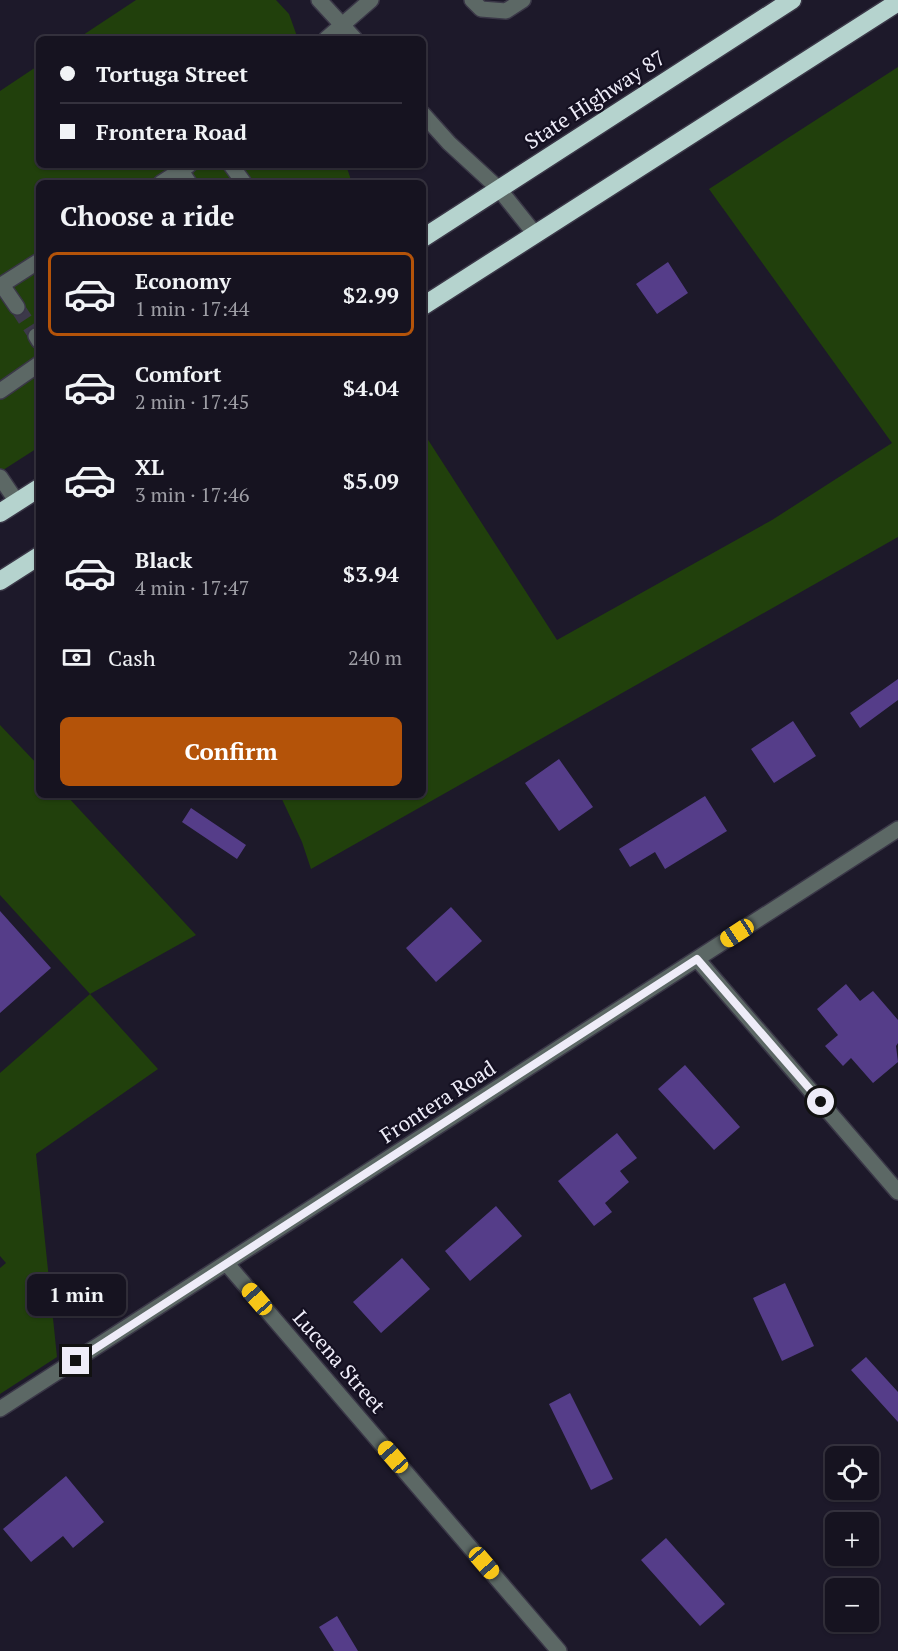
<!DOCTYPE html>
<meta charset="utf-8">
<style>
:root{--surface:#161320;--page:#23202d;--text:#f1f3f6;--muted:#9e9ea5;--line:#35323e;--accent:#b45309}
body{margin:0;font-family:"PT Serif",serif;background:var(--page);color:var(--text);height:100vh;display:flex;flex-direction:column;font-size:22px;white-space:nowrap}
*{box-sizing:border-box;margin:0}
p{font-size:20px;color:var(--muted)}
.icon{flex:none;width:33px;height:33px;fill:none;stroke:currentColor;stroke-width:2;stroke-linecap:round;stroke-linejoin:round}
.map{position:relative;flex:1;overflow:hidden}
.details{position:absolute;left:36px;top:180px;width:390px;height:618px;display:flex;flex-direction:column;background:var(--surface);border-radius:9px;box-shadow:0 2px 4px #0004,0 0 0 2px var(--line)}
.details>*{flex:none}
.top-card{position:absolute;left:36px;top:36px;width:390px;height:132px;border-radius:9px;box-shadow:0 2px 4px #0004,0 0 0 2px var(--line);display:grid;align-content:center;height:132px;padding:0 24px;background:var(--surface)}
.buttons{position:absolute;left:825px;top:1446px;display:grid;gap:12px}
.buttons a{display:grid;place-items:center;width:54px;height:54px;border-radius:9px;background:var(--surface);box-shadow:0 2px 4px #0004,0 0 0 2px var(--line);font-size:30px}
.end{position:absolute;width:27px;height:27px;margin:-14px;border:8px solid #eeecf8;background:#111;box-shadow:0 0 0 3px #111}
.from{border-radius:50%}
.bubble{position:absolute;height:42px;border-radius:9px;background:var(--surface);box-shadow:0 2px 4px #0004,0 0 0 2px var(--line);font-size:20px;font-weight:800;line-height:42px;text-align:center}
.car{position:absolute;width:18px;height:36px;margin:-18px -9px;border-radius:8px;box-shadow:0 0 4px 2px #0007;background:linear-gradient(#f5c518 24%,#345 0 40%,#f5c518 0 76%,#345 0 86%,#f5c518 0)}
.top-card b{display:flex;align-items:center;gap:21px;height:57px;font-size:22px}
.top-card b+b{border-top:2px solid var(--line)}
.top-card i{width:15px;height:15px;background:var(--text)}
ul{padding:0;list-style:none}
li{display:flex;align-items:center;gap:18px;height:84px;margin:0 12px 9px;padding:0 12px;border:3px solid transparent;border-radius:9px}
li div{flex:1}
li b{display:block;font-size:22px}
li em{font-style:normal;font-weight:800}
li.current{border-color:var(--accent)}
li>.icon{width:54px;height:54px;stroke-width:1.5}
h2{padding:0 24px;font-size:27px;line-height:72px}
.pay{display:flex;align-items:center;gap:15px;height:66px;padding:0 24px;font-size:22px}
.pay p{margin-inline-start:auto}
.cta{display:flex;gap:12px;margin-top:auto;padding:12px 24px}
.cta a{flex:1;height:69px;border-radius:9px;background:var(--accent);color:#fff;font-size:24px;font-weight:800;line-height:69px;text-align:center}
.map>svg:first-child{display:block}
.green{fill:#21400c}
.building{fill:#553d89}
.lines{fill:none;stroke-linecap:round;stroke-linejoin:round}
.minor-tunnel{stroke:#3c3949;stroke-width:15;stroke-dasharray:15 8;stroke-linecap:butt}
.minor-casing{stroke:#3a3747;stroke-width:18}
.highway-casing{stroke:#3a3747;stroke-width:21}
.minor{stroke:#5c6865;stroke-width:15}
.highway{stroke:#b5d3ce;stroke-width:18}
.route{stroke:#eeecf8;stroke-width:8}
.labels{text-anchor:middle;stroke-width:4.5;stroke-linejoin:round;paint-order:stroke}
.street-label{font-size:21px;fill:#eeecf8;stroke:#141021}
</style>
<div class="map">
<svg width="898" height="1651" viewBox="0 0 898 1651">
<rect width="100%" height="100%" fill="#1d192a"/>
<!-- green -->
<path class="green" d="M136,0H276L289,14L298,39H77Z
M39,65V165H346L352,183H39V447L0,472V91Z
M898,67V537L311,869L302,842L280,795H423V432L557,640L772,520L892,443L709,189Z
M0,725L39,766V795H66L196,935L90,994L158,1069L36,1154L57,1357L0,1394V1268L6,1263L0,1256V1073L90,994L0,895Z"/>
<!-- building -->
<path class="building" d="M668,262L688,293L657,314L636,284Z
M898,679V700L860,728L850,713Z
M793,721L816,756L774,783L751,749Z
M559,759L593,807L559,831L525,783Z
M705,796L727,831L665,869L655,852L630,867L619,849Z
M191,808L246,845L237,859L182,822Z
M451,907L482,941L436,982L406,948Z
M0,911L51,968L0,1013Z
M846,984L860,1001L873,991L898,1020V1043L896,1046L898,1062L873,1083L851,1058L843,1066L825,1046L838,1035L817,1009Z
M685,1065L740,1127L714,1150L658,1089Z
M617,1133L637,1158L620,1171L629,1182L605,1203L612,1212L594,1226L558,1181Z
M496,1206L522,1236L470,1281L445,1251Z
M402,1258L430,1289L381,1333L353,1302Z
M785,1283L814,1346L782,1361L753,1298Z
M866,1357L898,1392V1422L851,1370Z
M570,1393L613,1479L591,1490L549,1404Z
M66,1476L104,1522L73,1548L63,1536L31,1562L3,1529Z
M666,1538L725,1604L700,1626L641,1560Z
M337,1616L358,1651H334L319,1627Z"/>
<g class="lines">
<!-- minor-tunnel -->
<path class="minor-tunnel" d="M17,307L36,336"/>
<defs>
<path id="minor" d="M319,0L355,39
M472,0L481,9L506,11L523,0
M326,39L371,0
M423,114L449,143L499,189L535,234
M177,165L189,183
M231,165L244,183
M161,183L189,165
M2,285L17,307
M0,286L39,261
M36,336L39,341
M0,391L39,364
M0,477L17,502
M697,959L898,1192
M227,1264L559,1651
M0,1409L898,829"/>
<path id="highway" d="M423,238L792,0
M423,306L898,2
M0,513L39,488
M0,581L39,556"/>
</defs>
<!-- minor casing -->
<use href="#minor" class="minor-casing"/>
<!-- highway casing -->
<use href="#highway" class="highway-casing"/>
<!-- minor -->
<use href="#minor" class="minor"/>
<!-- highway -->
<use href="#highway" class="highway"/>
</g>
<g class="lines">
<!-- route -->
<path class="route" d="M76,1361L697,959L821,1102"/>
</g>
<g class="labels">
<!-- street labels -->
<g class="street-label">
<text transform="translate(595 100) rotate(-33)" y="7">State Highway 87</text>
<text transform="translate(438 1102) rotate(-33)" y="7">Frontera Road</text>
<text transform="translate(339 1362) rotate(49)" y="7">Lucena Street</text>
</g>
</g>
</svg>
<div class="buttons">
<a><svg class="icon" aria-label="locate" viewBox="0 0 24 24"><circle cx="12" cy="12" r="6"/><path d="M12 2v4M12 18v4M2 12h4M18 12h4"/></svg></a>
<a>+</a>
<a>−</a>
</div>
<i class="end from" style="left:821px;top:1102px"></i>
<i class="end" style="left:76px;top:1361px"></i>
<div class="bubble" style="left:27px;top:1274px;width:99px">1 min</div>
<i class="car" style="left:737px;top:933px;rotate:237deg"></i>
<i class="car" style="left:257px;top:1299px;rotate:319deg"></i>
<i class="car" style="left:393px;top:1457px;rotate:319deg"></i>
<i class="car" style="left:484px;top:1563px;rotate:139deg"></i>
<div class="top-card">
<b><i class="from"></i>Tortuga Street</b>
<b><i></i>Frontera Road</b>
</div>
<section class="details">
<h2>Choose a ride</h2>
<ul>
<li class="current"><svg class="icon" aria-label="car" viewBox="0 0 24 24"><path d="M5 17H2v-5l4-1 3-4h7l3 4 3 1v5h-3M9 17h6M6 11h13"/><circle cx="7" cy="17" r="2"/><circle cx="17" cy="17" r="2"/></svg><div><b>Economy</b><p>1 min · 17:44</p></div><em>$2.99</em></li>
<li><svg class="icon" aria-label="car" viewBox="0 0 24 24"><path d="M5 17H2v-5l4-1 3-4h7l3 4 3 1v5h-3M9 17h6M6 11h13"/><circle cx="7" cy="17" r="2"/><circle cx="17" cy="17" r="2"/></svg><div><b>Comfort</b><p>2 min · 17:45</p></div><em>$4.04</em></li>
<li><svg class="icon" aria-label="car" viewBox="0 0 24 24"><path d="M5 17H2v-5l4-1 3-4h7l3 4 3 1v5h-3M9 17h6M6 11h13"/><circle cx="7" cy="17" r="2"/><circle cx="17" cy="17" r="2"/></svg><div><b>XL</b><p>3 min · 17:46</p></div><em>$5.09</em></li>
<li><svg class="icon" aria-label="car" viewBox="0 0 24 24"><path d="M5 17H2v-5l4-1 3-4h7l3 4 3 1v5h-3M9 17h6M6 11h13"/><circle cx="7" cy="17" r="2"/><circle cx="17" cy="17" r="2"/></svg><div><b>Black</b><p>4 min · 17:47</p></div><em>$3.94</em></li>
</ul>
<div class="pay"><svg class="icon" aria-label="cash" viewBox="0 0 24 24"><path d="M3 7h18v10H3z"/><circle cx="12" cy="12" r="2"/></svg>Cash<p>240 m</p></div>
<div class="cta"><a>Confirm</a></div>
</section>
</div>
